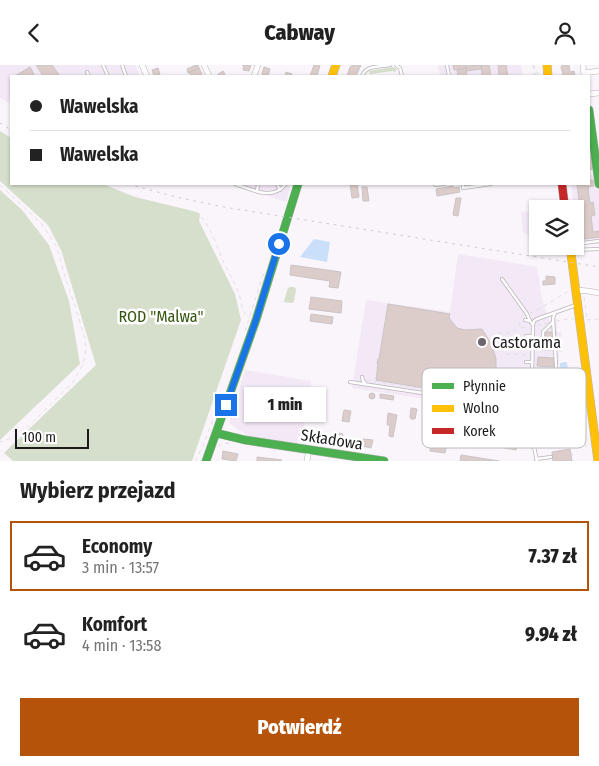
<!DOCTYPE html>
<html lang="pl">
<meta charset="utf-8">
<style>
:root{--surface:#fff;--page:#f6f6f6;--text:#222;--muted:#767676;--line:#e0e0e0;--accent:#b45309}
body{margin:0;font-family:"Fira Sans Condensed",sans-serif;background:var(--page);color:var(--text);height:100vh;display:flex;flex-direction:column;font-size:19px;white-space:nowrap}
*{box-sizing:border-box;margin:0}
p{font-size:16px;color:var(--muted)}
.icon{flex:none;width:28px;height:28px;fill:none;stroke:currentColor;stroke-width:2;stroke-linecap:round;stroke-linejoin:round}
.map{position:relative;height:396px;overflow:hidden}
.drawer{display:flex;flex-direction:column;background:var(--surface);flex:1}
.drawer>*{flex:none}
.top-card{position:absolute;left:10px;top:10px;width:580px;height:110px;border-radius:0px;box-shadow:0 1px 4px #0004;display:grid;align-content:center;height:110px;padding:0 20px;background:var(--surface)}
.tools{position:absolute;left:529px;top:135px;display:grid;gap:10px}
.tools a{display:grid;place-items:center;width:55px;height:55px;border-radius:0px;background:var(--surface);box-shadow:0 1px 4px #0004;font-size:25px}
.scale{position:absolute;left:15px;bottom:12px;width:74px;box-sizing:border-box;padding-left:5px;border:2px solid #1d1a1e;border-top:0;font-size:14px;line-height:18px;white-space:nowrap;color:#1d1a1e;-webkit-text-stroke:4px #fff;paint-order:stroke}
.end{position:absolute;width:22px;height:22px;margin:-11px;border:6px solid #1a73e8;background:#fff;box-shadow:0 0 0 2px #fff}
.from{border-radius:50%}
.bubble{position:absolute;height:35px;border-radius:0px;background:var(--surface);box-shadow:0 1px 4px #0004;font-size:16px;font-weight:800;line-height:35px;text-align:center}
.top-card b{display:flex;align-items:center;gap:18px;height:48px;font-size:19px}
.top-card b+b{border-top:1px solid var(--line)}
.top-card i{width:12px;height:12px;background:var(--text)}
ul{padding:0;list-style:none}
li{display:flex;align-items:center;gap:15px;height:70px;margin:0 10px 8px;padding:0 10px;border:2px solid transparent;border-radius:0px}
li div{flex:1}
li b{display:block;font-size:19px}
li em{font-style:normal;font-weight:800}
li.on{border-color:var(--accent)}
li>.icon{width:45px;height:45px;stroke-width:1.5}
h2{padding:0 20px;font-size:22px;line-height:60px}
.cta{display:flex;gap:10px;margin-top:auto;padding:10px 20px}
.cta a{flex:1;height:58px;border-radius:0px;background:var(--accent);color:#fff;font-size:20px;font-weight:800;line-height:58px;text-align:center}
header{display:flex;justify-content:space-between;align-items:center;height:65px;padding:0 20px;background:var(--surface);font-size:22px;font-weight:800}
.map>svg:first-child{display:block}
.built{fill:#f3e8f5}
.green{fill:#d5dfcb}
.water{fill:#cae0fa}
.building{fill:#ddcdca;stroke:#cac4c6}
.lines{fill:none;stroke-linecap:round;stroke-linejoin:round}
.lane-casing{stroke:#b9b4b9;stroke-width:4}
.street-casing{stroke:#b9b4b9;stroke-width:6}
.fast-casing{stroke:#b9b4b9;stroke-width:9}
.slow-casing{stroke:#b9b4b9;stroke-width:9}
.jam-casing{stroke:#b9b4b9;stroke-width:9}
.path{stroke:#e1e0e2;stroke-width:1;stroke-dasharray:4 4;stroke-linecap:butt}
.lane{stroke:#fefdfe;stroke-width:2.5}
.street{stroke:#fefdfe;stroke-width:5}
.fast{stroke:#4caf50;stroke-width:8}
.slow{stroke:#ffc107;stroke-width:8}
.jam{stroke:#c62828;stroke-width:8}
.rail{stroke:#cbcacc;stroke-width:1;stroke-dasharray:2.5 5;stroke-linecap:butt}
.route{stroke:#1a73e8;stroke-width:6}
.poi-dot{fill:#6a666b;stroke:#fff;stroke-width:2}
.labels{text-anchor:middle;stroke-width:5;stroke-linejoin:round;paint-order:stroke}
.park-label{font-size:16px;fill:#365610;stroke:#fff}
.poi-label{font-size:16px;fill:#1d1a1e;stroke:#fff;text-anchor:start}
.street-label{font-size:16px;fill:#1d1a1e;stroke:#fff}
.key{fill:#fff;stroke:#bbbabc;stroke-width:1}
.key-label{font-size:14px;fill:#1d1a1e}
</style>
<header><svg class="icon" aria-label="back" viewBox="0 0 24 24"><path d="M15 5l-7 7 7 7"/></svg>Cabway<svg class="icon" aria-label="person" viewBox="0 0 24 24"><circle cx="12" cy="8" r="4"/><path d="M4 21q1-7 8-7t8 7"/></svg></header>
<div class="map">
<svg width="599" height="396" viewBox="0 0 599 396">
<rect width="100%" height="100%" fill="#faf4fb"/>
<!-- built -->
<path class="built" d="M0,0H135L140,11H11V39L0,33Z
M438,0H521L523,11H440Z
M589,110H595L599,112V179L579,178L571,119H589Z
M233,119H288L290,124L286,137Z
M537,145V171L523,168L521,147Z
M458,189L537,202L542,234L549,255L557,254V267H561L562,270V287H559V302H554V323L576,328L579,352L551,350L547,371L531,367L444,358L426,334L352,323L366,235L450,247Z
M245,305L311,316L302,374L296,379L250,372L229,358Z"/>
<!-- green -->
<path class="green" d="M393,2L397,4L395,7L393,6L370,9L369,6Z
M0,66L11,73V119H103L135,132L197,147L200,149L199,156L235,229L241,255L192,396H13L4,388L96,300L61,185L48,160L0,116Z
M0,125L22,145L49,180L69,236L80,299L0,375Z
M290,222H294L296,224L294,237L291,238L284,237V236L288,223Z"/>
<!-- water -->
<path class="water" d="M314,174L330,177L327,197L300,192Z
M566,297L567,298L569,309L568,311L560,310V298Z"/>
<!-- building -->
<path class="building" d="M36,0H52L60,11H43Z
M196,0H198L199,3L188,8L187,4Z
M242,0H251L249,6L243,5L244,1Z
M314,0H320L317,11H310Z
M352,0H361L356,11H347L350,2H351Z
M453,0H464L466,1V3L454,5Z
M481,0H489L491,11H482Z
M481,0V4L466,6V1Z
M498,0H506L508,11H499Z
M562,0H569L570,7L574,6L575,11H561L563,8L561,3Z
M30,2L35,11H15Z
M264,2L270,4L268,11L262,9Z
M158,3L160,9L154,11L152,5Z
M199,3L202,9L197,11H191L189,7Z
M466,3L467,11H458L457,5Z
M223,6L225,9L223,10L224,11H217V10Z
M286,7L292,9L291,11H285Z
M589,90L593,91L595,103L589,105Z
M589,115H593L594,121L588,122L589,124H588L590,138L593,137L595,150L591,151L593,167L599,166V172L584,174L577,119H589Z
M350,119H357L359,132L352,133Z
M453,121L454,123L459,122L460,127L437,131L436,124Z
M362,122H367L369,136H363Z
M456,133H461L458,151L453,150Z
M291,200L341,207L338,223L329,222L330,216L290,210Z
M546,211L555,212V219L543,220V216H546Z
M311,232L342,236L341,248L309,244Z
M388,239L450,249L449,253L457,263L465,265L482,264L492,280L496,294V315L490,334L376,315L378,299H377L378,294H379Z
M311,249L333,252L332,259L310,256Z
M542,267H556L555,280H542Z
M538,292L554,293V302L537,301Z
M369 331a3 3 0 1 1 6 0a3 3 0 1 1-6 0Z
M380,329L394,331L393,335L380,333Z
M250,330L258,333L255,341L247,338Z
M411,343L417,344L415,354H411L410,352Z
M344,345L351,346L349,357L342,356Z
M388,348L397,350L393,372L389,371L390,360H387Z
M465,367L518,376L516,385L464,376Z
M339,368L343,369L341,378H337Z
M441,373L448,374L445,388L430,386L431,379L438,380Z
M363,374L373,375L371,383L362,381Z
M570,384L572,396H553L552,387Z
M223,386L238,389L236,396L222,394Z
M461,390L499,396H460Z
M257,392L282,395L281,396H257Z"/>
<g class="lines">
<defs>
<path id="lane" d="M103,0L108,11
M122,0L126,11
M396,0L400,3L402,11
M447,0L449,11
M87,7L89,11
M362,11C366,0 379,2 390,0
M235,119C253,125 272,136 286,119
M277,119L280,125
M463,119V123L491,119
M435,120L444,119
M257,126L258,119
M575,179L599,176
M573,185L599,184
M502,214L527,249L530,256
M555,248L553,253C554,277 557,301 557,326
M525,255L530,256L533,260
M553,257L543,267V284H555
M526,271H532
M526,297H532
M526,309H531
M362,312L363,316L366,319
M350,317L502,340L531,343L540,342L543,338L544,328L546,327L588,325
M525,320H531
M536,394L551,392
M537,396L531,367L533,260L534,256L537,254L576,240"/>
<path id="street" d="M142,0L147,11
M204,0L209,11
M583,0L584,11
M584,8L599,6
M254,11L258,0
M589,29L599,28
M576,225L588,226L599,228
M307,396L309,384"/>
<path id="fast" d="M589,45L599,119
M216,368L245,375L384,396
M206,396L256,255L298,119"/>
<path id="slow" d="M547,0L548,11
M332,11L336,0
M570,181L598,396"/>
<path id="jam" d="M562,119L565,144"/>
</defs>
<!-- lane casing -->
<use href="#lane" class="lane-casing"/>
<!-- street casing -->
<use href="#street" class="street-casing"/>
<!-- fast casing -->
<use href="#fast" class="fast-casing"/>
<!-- slow casing -->
<use href="#slow" class="slow-casing"/>
<!-- jam casing -->
<use href="#jam" class="jam-casing"/>
<!-- path -->
<path class="path" d="M533,0L534,11
M534,0L536,11
M536,7L541,11
M0,120L41,158L57,182L65,211L79,254L85,274L86,283L84,295L82,301L73,317L20,370L0,377
M594,144H599
M201,152C212,163 217,184 224,198C228,207 234,216 238,226C242,235 240,248 250,253
M575,169L576,176
M584,232L587,253
M530,247L532,248L569,226
M587,254L588,255L599,254
M556,256L566,254H574
M537,260L547,258
M521,262L529,263
M245,266L264,207
M498,268H512L519,261L522,250L523,248
M506,289L529,290
M367,316L368,315L429,325
M512,337H521L524,336V328L525,326H529
M536,373L591,382
M571,379L573,396
M218,381L224,378L233,379
M195,396L203,381L221,333"/>
<!-- lane -->
<use href="#lane" class="lane"/>
<!-- street -->
<use href="#street" class="street"/>
<!-- fast -->
<use href="#fast" class="fast"/>
<!-- slow -->
<use href="#slow" class="slow"/>
<!-- jam -->
<use href="#jam" class="jam"/>
<!-- rail -->
<path class="rail" d="M0,58L11,65
M128,119L176,132L224,142L599,202"/>
</g>
<g class="lines">
<!-- route -->
<path class="route" d="M226,340L256,255L279,179"/>
</g>
<!-- markers -->
<circle class="poi-dot" cx="482" cy="277" r="5"/>
<g class="labels">
<!-- park labels -->
<g class="park-label">
<text x="161" y="257">ROD "Malwa"</text>
</g>
<!-- poi labels -->
<g class="poi-label">
<text x="492" y="283">Castorama</text>
</g>
<!-- street labels -->
<g class="street-label">
<text transform="translate(332 374) rotate(9)" y="6">Składowa</text>
</g>
</g>
<!-- legend -->
<rect x="422" y="303" width="164" height="80" rx="8" class="key"/>
<rect x="432" y="318" width="22" height="6" fill="#4caf50"/>
<rect x="432" y="340" width="22" height="7" fill="#ffc107"/>
<rect x="432" y="363" width="22" height="6" fill="#c62828"/>
<g class="key-label">
<text x="463" y="326">Płynnie</text>
<text x="463" y="348">Wolno</text>
<text x="463" y="371">Korek</text>
</g>
</svg>
<div class="tools">
<a><svg class="icon" aria-label="layers" viewBox="0 0 24 24"><path d="M12 4l9 5-9 5-9-5zM3 14l9 5 9-5"/></svg></a>
</div>
<div class="scale">100 m</div>
<i class="end from" style="left:279px;top:179px"></i>
<i class="end" style="left:226px;top:340px"></i>
<div class="bubble" style="left:244px;top:322px;width:82px">1 min</div>
<div class="top-card">
<b><i class="from"></i>Wawelska</b>
<b><i></i>Wawelska</b>
</div>
</div>
<section class="drawer">
<h2>Wybierz przejazd</h2>
<ul>
<li class="on"><svg class="icon" aria-label="car" viewBox="0 0 24 24"><path d="M5 17H2v-5l4-1 3-4h7l3 4 3 1v5h-3M9 17h6M6 11h13"/><circle cx="7" cy="17" r="2"/><circle cx="17" cy="17" r="2"/></svg><div><b>Economy</b><p>3 min · 13:57</p></div><em>7.37 zł</em></li>
<li><svg class="icon" aria-label="car" viewBox="0 0 24 24"><path d="M5 17H2v-5l4-1 3-4h7l3 4 3 1v5h-3M9 17h6M6 11h13"/><circle cx="7" cy="17" r="2"/><circle cx="17" cy="17" r="2"/></svg><div><b>Komfort</b><p>4 min · 13:58</p></div><em>9.94 zł</em></li>
</ul>
<div class="cta"><a>Potwierdź</a></div>
</section>
